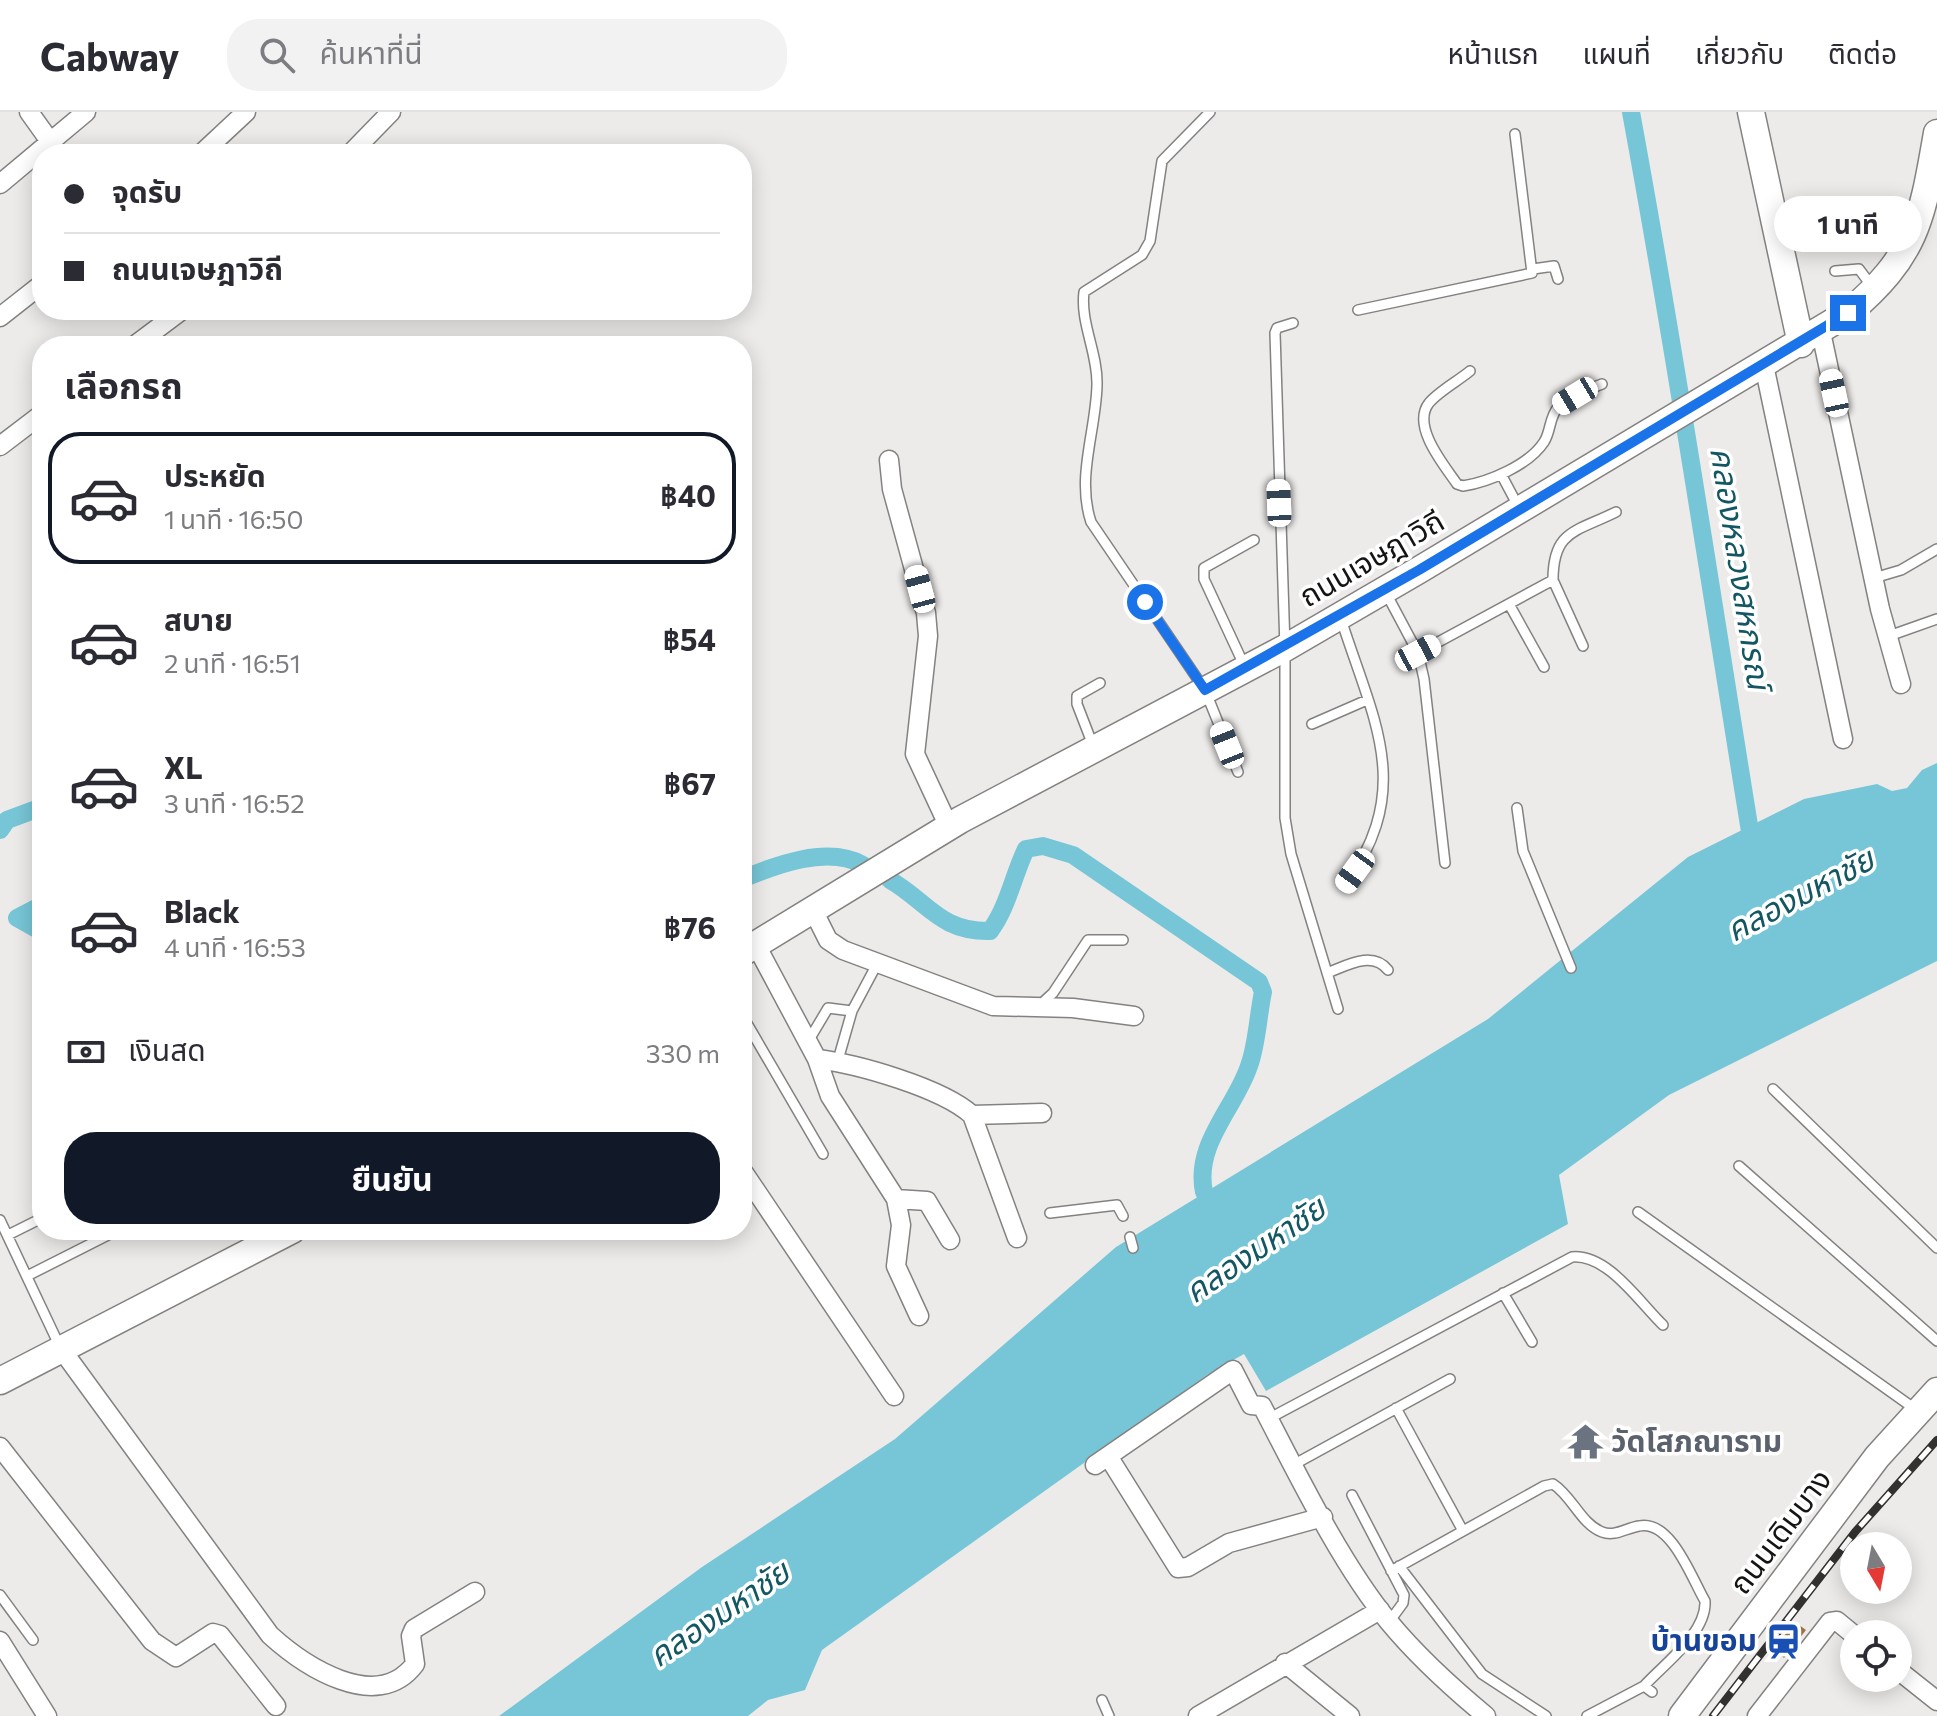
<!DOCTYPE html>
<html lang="th">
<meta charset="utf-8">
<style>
:root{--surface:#fff;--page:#f2f2f3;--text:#2b2b33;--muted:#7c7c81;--line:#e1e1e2;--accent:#111827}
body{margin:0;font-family:Commissioner,"Noto Sans Thai",sans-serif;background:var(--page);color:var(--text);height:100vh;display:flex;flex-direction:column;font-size:30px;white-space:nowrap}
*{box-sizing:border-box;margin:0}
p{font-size:26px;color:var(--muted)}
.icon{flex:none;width:44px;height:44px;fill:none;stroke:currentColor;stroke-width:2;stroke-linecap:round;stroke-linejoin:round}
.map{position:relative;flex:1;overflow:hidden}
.panel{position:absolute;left:32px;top:224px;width:720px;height:904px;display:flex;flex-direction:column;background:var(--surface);border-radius:32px;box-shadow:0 4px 20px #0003}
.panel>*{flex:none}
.guide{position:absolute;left:32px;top:32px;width:720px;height:176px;border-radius:32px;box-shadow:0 4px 20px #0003;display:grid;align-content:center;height:176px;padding:0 32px;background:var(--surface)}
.needle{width:52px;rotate:170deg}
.fabs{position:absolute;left:1840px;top:1420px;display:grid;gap:16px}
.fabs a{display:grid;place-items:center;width:72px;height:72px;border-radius:50%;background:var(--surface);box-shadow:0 4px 20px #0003;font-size:40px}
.end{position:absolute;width:36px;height:36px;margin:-18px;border:10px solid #1a73e8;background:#fff;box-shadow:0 0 0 4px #fff}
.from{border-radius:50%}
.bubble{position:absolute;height:56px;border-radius:28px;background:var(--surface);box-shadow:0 4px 20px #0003;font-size:26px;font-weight:700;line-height:56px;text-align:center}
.car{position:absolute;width:24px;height:48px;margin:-24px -12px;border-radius:10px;box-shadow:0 0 6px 2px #0007;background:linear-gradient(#fff 24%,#345 0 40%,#fff 0 76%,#345 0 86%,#fff 0)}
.guide b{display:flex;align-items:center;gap:28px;height:76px;font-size:30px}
.guide b+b{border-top:2px solid var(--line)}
.guide i{width:20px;height:20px;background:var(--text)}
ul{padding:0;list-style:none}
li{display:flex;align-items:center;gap:24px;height:132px;margin:0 16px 12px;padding:0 16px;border:4px solid transparent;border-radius:32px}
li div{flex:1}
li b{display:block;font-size:30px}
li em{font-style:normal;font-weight:700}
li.active{border-color:var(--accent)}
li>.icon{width:72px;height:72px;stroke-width:1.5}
h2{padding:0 32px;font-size:36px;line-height:96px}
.pay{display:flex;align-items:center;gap:20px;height:88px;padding:0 32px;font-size:30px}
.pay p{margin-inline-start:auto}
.button{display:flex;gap:16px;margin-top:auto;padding:16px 32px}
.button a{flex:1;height:92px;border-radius:32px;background:var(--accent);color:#fff;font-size:32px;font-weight:700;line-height:92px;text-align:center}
header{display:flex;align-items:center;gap:48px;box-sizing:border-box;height:112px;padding:0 40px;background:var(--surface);border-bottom:2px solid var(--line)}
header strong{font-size:38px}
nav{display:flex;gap:44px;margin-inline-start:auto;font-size:28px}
.search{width:560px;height:72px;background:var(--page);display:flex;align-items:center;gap:20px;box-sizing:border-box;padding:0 28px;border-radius:32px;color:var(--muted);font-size:30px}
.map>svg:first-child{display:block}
.water{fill:#77c6d7}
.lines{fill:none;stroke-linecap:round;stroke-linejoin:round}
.canal{stroke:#77c6d7;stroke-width:18}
.building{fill:#9b7444}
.lane-casing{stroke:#848280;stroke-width:12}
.street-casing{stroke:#848280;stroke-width:21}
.secondary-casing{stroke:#848280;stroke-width:29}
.lane{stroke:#fff;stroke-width:9}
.street{stroke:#fff;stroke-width:18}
.secondary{stroke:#fff;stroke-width:26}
.rail-casing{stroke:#323130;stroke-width:8}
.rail{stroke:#fff;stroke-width:5;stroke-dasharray:15;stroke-linecap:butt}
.route{stroke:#1a73e8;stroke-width:10}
.labels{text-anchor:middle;stroke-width:7;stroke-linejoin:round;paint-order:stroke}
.street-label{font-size:30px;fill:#141413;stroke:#fff}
.worship-label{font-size:30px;font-weight:bold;fill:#5b616d;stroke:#fff;text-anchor:start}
.transit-label{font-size:30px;font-weight:bold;fill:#164399;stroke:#fff;text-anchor:end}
.water-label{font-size:32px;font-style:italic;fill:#135763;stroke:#fff}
</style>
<header>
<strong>Cabway</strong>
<div class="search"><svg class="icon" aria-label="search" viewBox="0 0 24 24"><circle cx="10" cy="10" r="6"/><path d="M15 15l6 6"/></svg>ค้นหาที่นี่</div>
<nav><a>หน้าแรก</a><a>แผนที่</a><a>เกี่ยวกับ</a><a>ติดต่อ</a></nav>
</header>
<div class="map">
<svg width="1937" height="1604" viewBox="0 0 1937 1604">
<rect width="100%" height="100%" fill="#edebe9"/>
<!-- water -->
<path class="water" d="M1937,651V849L1669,983L1559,1063L1568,1112L1266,1279L1244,1242L1207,1263L822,1538L805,1578L768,1588L748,1604H499L702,1455L895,1327L1116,1135L1488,907L1688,745L1804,687L1877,672L1892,679L1907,676L1922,658Z"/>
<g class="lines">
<!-- canal -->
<path class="canal" d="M1631,0C1676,245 1713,492 1753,738
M0,718L7,708L42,695
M742,767C776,753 828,733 863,753
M890,768C928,790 940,820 990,819C1008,795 1013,764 1026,737L1043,734L1073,743L1259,870L1263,880C1258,903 1257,933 1249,954C1235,996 1194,1032 1204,1080
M42,793L17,806L42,820"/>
</g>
<!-- building -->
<path class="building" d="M1795,1510L1806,1518L1784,1546L1774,1537Z"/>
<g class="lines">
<defs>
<path id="lane" d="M1210,0L1162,49L1150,129L1142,143L1084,180C1080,211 1098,241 1097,273C1096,319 1076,365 1091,410L1205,578L1238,660
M1533,157L1554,154L1558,167
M1835,159L1859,157L1873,176
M1358,198L1532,161L1515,22
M1293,211L1277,216L1275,221L1285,536V706L1291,742L1338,897
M1470,259C1458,269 1439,279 1429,291C1411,314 1444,353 1457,372L1463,374C1489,370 1529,353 1544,330C1551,319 1549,306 1558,295C1568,284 1588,278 1602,272
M1501,362L1518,394
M1874,466L1901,458L1937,437
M1553,468C1553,418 1576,420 1616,400
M1386,481L1418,541L1424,567L1445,751
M1509,492L1544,555
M1341,507C1373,608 1415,675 1346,772
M1886,525L1937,507
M1418,541L1553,468L1583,534
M1244,553L1204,467V456L1254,428
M1312,612L1367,588
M1094,636L1077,592V584L1100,571
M1517,696L1523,739L1571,856
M1327,861C1346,854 1372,838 1388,858
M1040,893L1053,881L1088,828H1123
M742,903L823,1042
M809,928L828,896L852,899L877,852
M840,941L852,899
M1773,977L1937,1136
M1739,1054L1937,1229
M1638,1100L1915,1297
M1050,1101L1117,1093L1123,1104
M0,1108L60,1235
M8,1123L42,1106
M1130,1125L1133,1136
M29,1163L118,1118
M1503,1181L1532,1230
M1396,1296L1463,1419
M1268,1307L1572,1145C1608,1142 1639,1190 1663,1213
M1293,1353L1450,1267
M1352,1383L1404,1483L1403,1491L1389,1510
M1399,1454L1482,1562L1546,1604
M1391,1459L1544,1374L1553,1372C1572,1384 1581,1412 1602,1420C1615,1425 1626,1416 1639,1414C1671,1407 1692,1467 1705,1489C1707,1521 1664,1552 1644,1574
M0,1483L33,1528
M1102,1588L1109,1604
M1587,1604L1644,1574L1652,1580"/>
<path id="street" d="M29,0L59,42
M201,42L246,0
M350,42L391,0
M0,72L86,0
M0,205L42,172
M1821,220L1880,497L1901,572
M134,234L182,198
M1764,253L1843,627
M0,334L42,302
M889,348L892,377L926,501L928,524L915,642L949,715
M813,798L828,828L843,838L993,894L1073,896L1134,904
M756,833L817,947C858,952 942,976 972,1003L1042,1001
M817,947L830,984L896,1087L927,1089L950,1128
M972,1003L1017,1126
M742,1058L894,1284
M896,1087L901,1113L896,1154L919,1204
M62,1238L270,1523C303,1553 377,1603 415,1552L411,1524L414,1517L475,1480
M0,1335L152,1529L176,1545L213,1521L220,1523L276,1594
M1108,1344L1178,1456L1188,1455L1229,1431L1323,1405
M1095,1353L1233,1258L1251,1293L1262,1294C1297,1361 1341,1452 1389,1510C1418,1545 1451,1575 1486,1604
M0,1529L47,1604
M1285,1551L1350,1604
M1898,1558L1937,1589
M1198,1604L1380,1498
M1757,1604L1830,1510L1837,1509L1854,1523"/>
<path id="secondary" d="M1751,0L1801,232
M742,841L960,708L1285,536L1419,458L1848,201C1917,143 1922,107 1937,21
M0,1269L292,1118
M1682,1604L1877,1345L1937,1279"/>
</defs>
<!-- lane casing -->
<use href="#lane" class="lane-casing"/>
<!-- street casing -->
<use href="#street" class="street-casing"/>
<!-- secondary casing -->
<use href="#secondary" class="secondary-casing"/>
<!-- lane -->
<use href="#lane" class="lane"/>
<!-- street -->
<use href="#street" class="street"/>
<!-- secondary -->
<use href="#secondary" class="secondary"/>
<defs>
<path id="rail" d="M1713,1604L1855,1420L1937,1328"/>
</defs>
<!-- rail casing -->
<use href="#rail" class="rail-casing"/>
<!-- rail -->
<use href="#rail" class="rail"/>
</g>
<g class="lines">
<!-- route -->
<path class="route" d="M1145,490L1205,578L1419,458L1848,201"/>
</g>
<!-- icons -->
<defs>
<symbol id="temple-bare" viewBox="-9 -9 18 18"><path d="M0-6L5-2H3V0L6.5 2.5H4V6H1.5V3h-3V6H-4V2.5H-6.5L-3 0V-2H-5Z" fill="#6b7280" stroke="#fff" stroke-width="2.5" paint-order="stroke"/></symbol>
<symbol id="station-bare" viewBox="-9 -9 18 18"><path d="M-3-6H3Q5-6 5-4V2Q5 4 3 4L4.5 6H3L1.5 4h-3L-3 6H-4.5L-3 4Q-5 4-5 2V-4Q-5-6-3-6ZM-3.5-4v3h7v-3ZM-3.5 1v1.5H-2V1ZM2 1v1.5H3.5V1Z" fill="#1a4fb4" stroke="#fff" stroke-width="2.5" paint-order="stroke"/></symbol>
</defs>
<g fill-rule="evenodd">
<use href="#temple-bare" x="1560" y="1304" width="51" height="51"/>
<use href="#station-bare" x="1758" y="1504" width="51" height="51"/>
</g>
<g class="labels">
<!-- street labels -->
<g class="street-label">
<text transform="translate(1372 447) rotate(-30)" y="10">ถนนเจษฎาวิถี</text>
<text transform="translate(1781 1420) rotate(-53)" y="10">ถนนเดิมบาง</text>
</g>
<!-- worship labels -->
<g class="worship-label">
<text x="1611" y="1340">วัดโสภณาราม</text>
</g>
<!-- transit labels -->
<g class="transit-label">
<text x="1757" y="1539">บ้านขอม</text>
</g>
<!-- water labels -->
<g class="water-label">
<text transform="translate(1740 456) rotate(81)" y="11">คลองหลวงสหกรณ์</text>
<text transform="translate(1800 783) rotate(-28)" y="11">คลองมหาชัย</text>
<text transform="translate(1255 1138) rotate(-34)" y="11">คลองมหาชัย</text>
<text transform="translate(719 1502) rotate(-34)" y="11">คลองมหาชัย</text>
</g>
</g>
</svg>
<div class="fabs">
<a><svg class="needle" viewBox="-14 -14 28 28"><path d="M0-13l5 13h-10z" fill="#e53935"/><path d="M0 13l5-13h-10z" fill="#7c7c81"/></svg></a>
<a><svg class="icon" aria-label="locate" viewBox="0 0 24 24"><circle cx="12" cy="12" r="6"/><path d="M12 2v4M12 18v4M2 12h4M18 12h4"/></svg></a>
</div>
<i class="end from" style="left:1145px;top:490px"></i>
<i class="end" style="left:1848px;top:201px"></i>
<div class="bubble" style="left:1774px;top:84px;width:148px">1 นาที</div>
<i class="car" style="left:1834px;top:281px;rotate:348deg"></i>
<i class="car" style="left:1575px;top:284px;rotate:239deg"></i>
<i class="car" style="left:1279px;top:391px;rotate:358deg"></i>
<i class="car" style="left:920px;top:477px;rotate:345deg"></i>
<i class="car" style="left:1418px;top:541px;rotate:62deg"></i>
<i class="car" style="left:1227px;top:633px;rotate:338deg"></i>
<i class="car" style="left:1355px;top:759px;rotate:216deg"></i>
<div class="guide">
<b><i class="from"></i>จุดรับ</b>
<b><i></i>ถนนเจษฎาวิถี</b>
</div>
<section class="panel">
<h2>เลือกรถ</h2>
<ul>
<li class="active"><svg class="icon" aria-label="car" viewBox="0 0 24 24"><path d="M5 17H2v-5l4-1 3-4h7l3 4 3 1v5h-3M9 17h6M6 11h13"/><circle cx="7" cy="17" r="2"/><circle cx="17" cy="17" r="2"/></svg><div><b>ประหยัด</b><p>1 นาที · 16:50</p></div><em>฿40</em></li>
<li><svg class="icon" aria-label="car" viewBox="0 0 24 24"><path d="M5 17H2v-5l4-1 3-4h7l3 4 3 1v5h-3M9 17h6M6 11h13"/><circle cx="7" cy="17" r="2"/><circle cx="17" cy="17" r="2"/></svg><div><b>สบาย</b><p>2 นาที · 16:51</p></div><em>฿54</em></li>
<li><svg class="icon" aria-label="car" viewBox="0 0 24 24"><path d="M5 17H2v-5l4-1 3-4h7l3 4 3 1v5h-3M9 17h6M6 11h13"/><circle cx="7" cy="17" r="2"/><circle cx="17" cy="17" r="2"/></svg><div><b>XL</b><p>3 นาที · 16:52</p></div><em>฿67</em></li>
<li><svg class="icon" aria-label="car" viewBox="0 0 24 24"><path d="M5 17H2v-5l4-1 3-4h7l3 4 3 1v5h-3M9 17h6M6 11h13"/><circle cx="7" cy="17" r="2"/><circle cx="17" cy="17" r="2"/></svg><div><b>Black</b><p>4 นาที · 16:53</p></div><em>฿76</em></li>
</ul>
<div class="pay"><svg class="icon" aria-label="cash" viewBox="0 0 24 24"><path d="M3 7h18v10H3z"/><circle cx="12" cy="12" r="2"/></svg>เงินสด<p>330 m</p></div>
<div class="button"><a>ยืนยัน</a></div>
</section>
</div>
